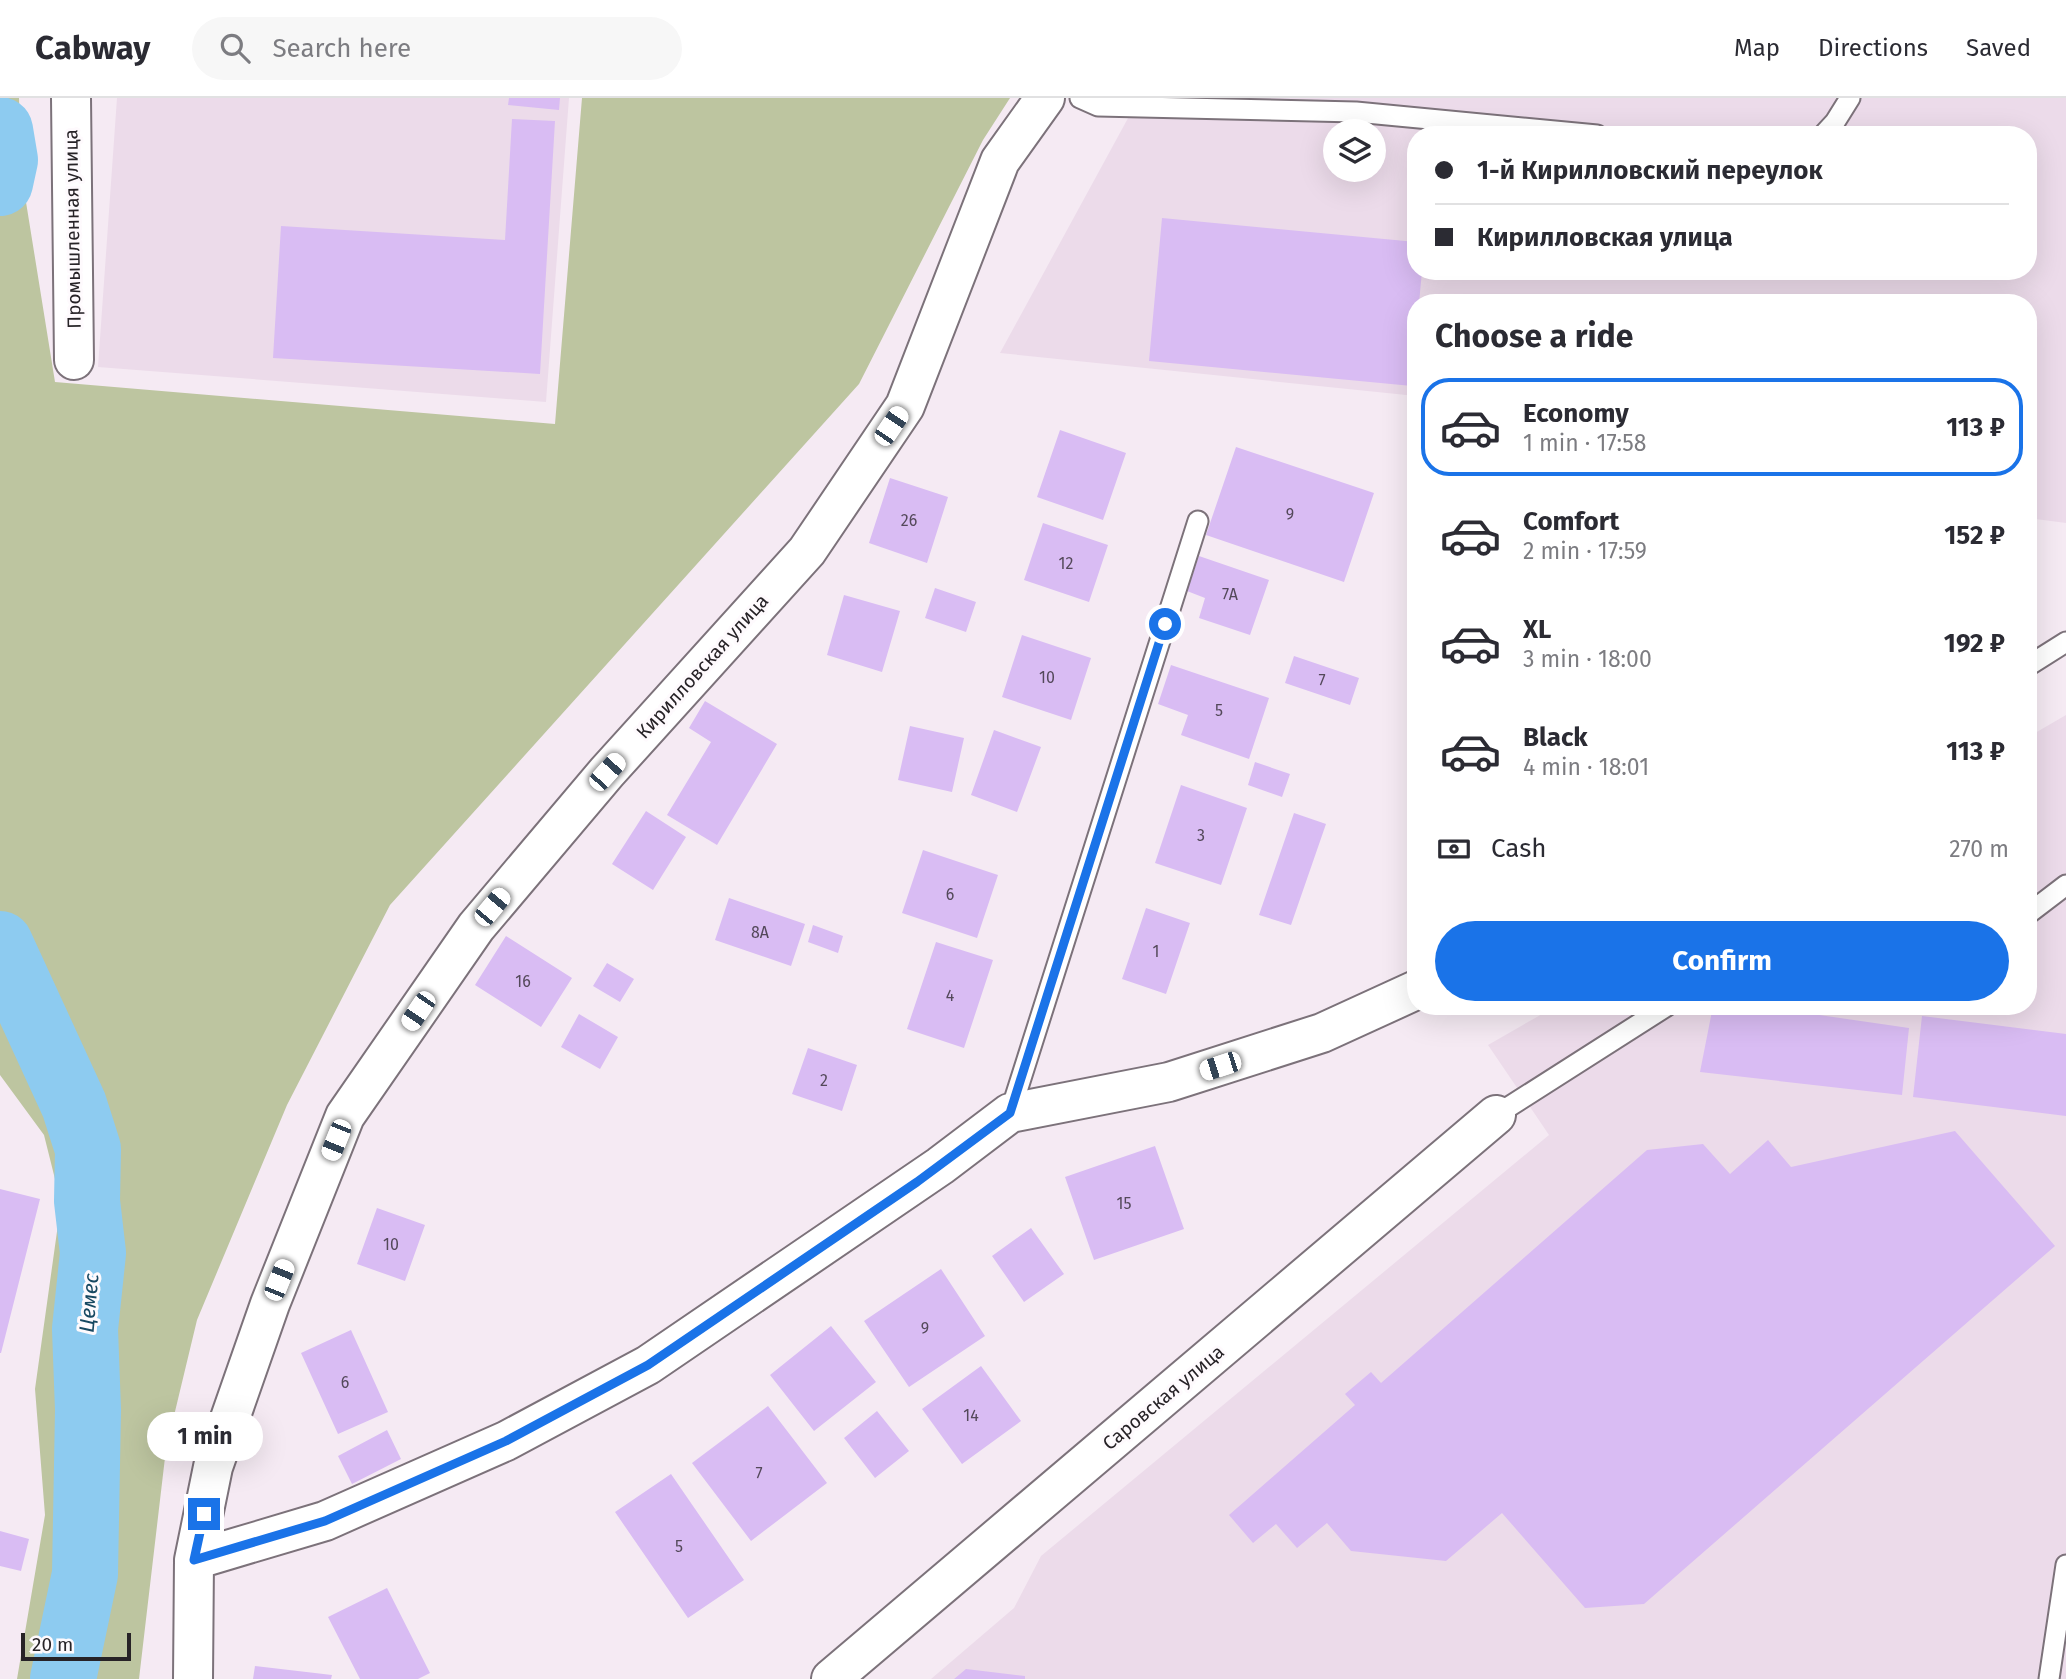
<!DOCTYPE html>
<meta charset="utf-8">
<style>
:root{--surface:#fff;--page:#f7f7f7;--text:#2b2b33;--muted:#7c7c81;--line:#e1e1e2;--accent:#1a73e8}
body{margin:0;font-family:"Fira Sans",sans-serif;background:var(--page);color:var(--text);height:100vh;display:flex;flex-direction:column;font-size:26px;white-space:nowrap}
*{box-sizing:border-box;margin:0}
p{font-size:23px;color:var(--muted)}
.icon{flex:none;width:38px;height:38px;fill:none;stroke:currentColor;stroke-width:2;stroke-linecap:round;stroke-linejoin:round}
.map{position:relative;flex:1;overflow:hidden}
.side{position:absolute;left:1407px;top:196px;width:630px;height:721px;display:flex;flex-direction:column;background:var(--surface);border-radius:28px;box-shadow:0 7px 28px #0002}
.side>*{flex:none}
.hud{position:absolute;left:1407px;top:28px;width:630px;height:154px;border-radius:28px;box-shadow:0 7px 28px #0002;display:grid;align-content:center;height:154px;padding:0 28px;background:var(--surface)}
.tools{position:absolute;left:1323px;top:21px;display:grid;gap:14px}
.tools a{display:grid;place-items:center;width:63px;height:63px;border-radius:50%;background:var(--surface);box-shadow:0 7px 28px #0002;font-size:35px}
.scale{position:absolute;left:21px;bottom:18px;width:110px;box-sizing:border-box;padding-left:7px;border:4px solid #272327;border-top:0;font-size:19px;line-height:24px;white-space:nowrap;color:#272327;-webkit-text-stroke:5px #fefafd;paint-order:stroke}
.end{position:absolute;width:32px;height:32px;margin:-16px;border:9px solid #1a73e8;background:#fff;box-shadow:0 0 0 4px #fff}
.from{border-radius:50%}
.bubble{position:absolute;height:49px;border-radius:24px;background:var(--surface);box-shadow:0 7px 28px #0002;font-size:23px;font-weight:700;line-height:49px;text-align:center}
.car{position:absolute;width:21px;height:42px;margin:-21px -10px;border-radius:9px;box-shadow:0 0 5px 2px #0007;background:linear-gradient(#fff 24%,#345 0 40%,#fff 0 76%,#345 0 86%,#fff 0)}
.hud b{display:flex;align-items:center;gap:24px;height:66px;font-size:26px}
.hud b+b{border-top:2px solid var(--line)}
.hud i{width:18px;height:18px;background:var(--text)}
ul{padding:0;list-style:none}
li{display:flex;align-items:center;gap:21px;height:98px;margin:0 14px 10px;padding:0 14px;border:4px solid transparent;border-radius:28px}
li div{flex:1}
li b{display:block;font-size:26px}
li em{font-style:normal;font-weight:700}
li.selected{border-color:var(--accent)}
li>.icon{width:63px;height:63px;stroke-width:1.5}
h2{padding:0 28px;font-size:32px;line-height:84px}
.pay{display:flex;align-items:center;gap:18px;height:77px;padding:0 28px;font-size:26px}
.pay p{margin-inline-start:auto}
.button{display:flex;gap:14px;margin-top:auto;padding:14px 28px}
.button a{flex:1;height:80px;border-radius:42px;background:var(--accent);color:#fff;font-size:28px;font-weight:700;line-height:80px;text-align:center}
header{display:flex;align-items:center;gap:42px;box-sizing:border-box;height:98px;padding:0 35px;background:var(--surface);border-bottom:2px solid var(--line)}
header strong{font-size:33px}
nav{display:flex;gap:38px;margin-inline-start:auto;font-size:24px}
.search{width:490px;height:63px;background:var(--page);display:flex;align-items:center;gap:18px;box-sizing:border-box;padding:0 24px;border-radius:38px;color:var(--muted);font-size:26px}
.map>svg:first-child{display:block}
.built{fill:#ecdbea;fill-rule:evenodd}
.green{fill:#bdc5a0}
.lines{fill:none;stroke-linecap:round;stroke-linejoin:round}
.river{stroke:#8dcbf0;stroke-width:66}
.building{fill:#d9bcf3}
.service-casing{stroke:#7c727a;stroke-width:23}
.minor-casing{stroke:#7c727a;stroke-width:42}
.service{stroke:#fff;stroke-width:19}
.minor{stroke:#fff;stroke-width:38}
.route{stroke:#1a73e8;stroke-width:9}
.labels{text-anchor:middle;stroke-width:6;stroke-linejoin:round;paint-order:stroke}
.number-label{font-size:16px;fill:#54495a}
.street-label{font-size:19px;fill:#272327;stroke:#fefafd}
.water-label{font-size:21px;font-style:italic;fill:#174861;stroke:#fefafd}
</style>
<header>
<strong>Cabway</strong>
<div class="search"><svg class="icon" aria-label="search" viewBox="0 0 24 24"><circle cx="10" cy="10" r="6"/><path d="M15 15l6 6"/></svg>Search here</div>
<nav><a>Map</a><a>Directions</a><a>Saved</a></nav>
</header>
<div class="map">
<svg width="2066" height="1581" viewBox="0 0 2066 1581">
<rect width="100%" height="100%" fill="#f5eaf3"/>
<!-- built -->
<path class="built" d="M117,0H569L546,304L98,269Z
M1139,0H2066V425L2028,420V205H1416V298L1000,255ZM1335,33H1374V72H1335ZM1416,37H2028V173H1416Z
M2066,617V1581H931L1014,1510L1041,1458L1549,1037L1488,947L1556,908H2028V639Z"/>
<!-- green -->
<path class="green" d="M0,0H19L21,73L55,284L555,326L582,0H1010L983,42L859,286L390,807L287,1007L197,1222L166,1351L139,1581H17L45,1417L35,1291L61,1105L44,1037L0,977Z"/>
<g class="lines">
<!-- river -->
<path class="river" d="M0,32L5,62L0,85
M0,846L74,1007L88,1051L87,1103L93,1155L85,1231L88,1312L85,1476L63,1581"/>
</g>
<!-- building -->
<path class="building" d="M509,0H560L559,12L508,7Z
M512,21L555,23L540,276L273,260L281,128L505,142Z
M1162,120L1416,144V173H1422L1419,205H1416V243L1412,288L1149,263Z
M1060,332L1126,355L1103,422L1037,399Z
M1236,349L1374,395L1344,484L1206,437Z
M890,380L948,399L927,465L869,445Z
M1043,425L1108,447L1089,504L1024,482Z
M1199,458L1269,482L1250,537L1199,520L1205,500L1187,493Z
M935,490L976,504L966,534L925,520Z
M844,497L900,513L882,574L827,557Z
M1022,537L1091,560L1071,622L1002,599Z
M1294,558L1359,580L1350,607L1285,585Z
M1171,567L1269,600L1249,661L1181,637L1188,617L1158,606Z
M705,603L777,646L717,747L667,717L711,644L689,630Z
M910,628L964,640L952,694L898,682Z
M994,632L1041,649L1017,714L971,697Z
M1255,664L1290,676L1282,699L1248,687Z
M1181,687L1247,710L1221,787L1155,765Z
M646,713L686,739L653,792L612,766Z
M1294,715L1326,726L1291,827L1259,817Z
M923,752L998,777L977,840L902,815Z
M729,800L805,826L791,868L715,842Z
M1146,810L1190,825L1166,896L1122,881Z
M813,827L843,838L838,855L808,844Z
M506,838L572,880L541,929L475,887Z
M936,844L993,862L964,950L907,931Z
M607,865L634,881L620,904L593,888Z
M1713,908H1757L1909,930L1902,997L1700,974Z
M579,916L618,939L600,971L561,949Z
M1922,918L2066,936V1018L1913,999Z
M808,950L857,967L842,1013L792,996Z
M1955,1033L2055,1148L1644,1506L1585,1510L1502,1415L1446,1463L1351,1453L1327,1425L1297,1450L1276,1426L1253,1445L1229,1417L1355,1307L1345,1296L1371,1274L1381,1285L1647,1052L1703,1046L1730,1076L1768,1042L1791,1069Z
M1155,1048L1184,1131L1094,1162L1065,1079Z
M0,1091L40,1101L1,1255H0Z
M377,1110L425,1127L405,1183L357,1166Z
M1031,1130L1064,1176L1024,1204L992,1158Z
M941,1171L985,1238L909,1289L864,1223Z
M831,1228L876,1284L814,1333L770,1277Z
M351,1232L388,1314L338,1336L301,1255Z
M981,1268L1021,1323L962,1366L922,1311Z
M768,1308L827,1385L751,1443L692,1365Z
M877,1313L909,1353L875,1380L844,1340Z
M387,1332L401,1361L352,1386L338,1358Z
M671,1376L744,1482L688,1520L615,1414Z
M0,1433L29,1441L21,1473L0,1468Z
M387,1490L430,1575L418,1581H360L328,1519Z
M255,1568L332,1577L331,1581H253Z
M966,1571L1025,1578V1581H954Z"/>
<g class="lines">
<defs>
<path id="service" d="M1080,0L1098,8L1356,14L1597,37
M1823,37L1835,24L1850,0
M2028,568L2066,544
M2028,816L2066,787
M1010,1015L1198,423
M1496,1017L1667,908
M2049,1581L2066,1467"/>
<path id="minor" d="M71,0L74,262
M194,1462L325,1423L506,1343L648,1267L940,1068L1010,1015L1169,984L1322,935L1416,892
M193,1581L194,1462L213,1369L270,1206L345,1018L476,829L607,674L807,453L905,308L1000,63L1045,0
M831,1581L1496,1017"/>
</defs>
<!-- service casing -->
<use href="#service" class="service-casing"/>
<!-- minor casing -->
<use href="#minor" class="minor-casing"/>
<!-- service -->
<use href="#service" class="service"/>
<!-- minor -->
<use href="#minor" class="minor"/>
</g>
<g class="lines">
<!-- route -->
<path class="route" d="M204,1416L194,1462L325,1423L506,1343L648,1267L917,1084L1010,1015L1165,526"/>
</g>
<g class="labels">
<!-- number labels -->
<g class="number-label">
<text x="1290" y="422">9</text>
<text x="909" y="428">26</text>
<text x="1066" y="471">12</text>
<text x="1230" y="502">7А</text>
<text x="1047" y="585">10</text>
<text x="1322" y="588">7</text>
<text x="1219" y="618">5</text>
<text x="1201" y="743">3</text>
<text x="950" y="802">6</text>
<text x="760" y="840">8А</text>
<text x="1156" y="859">1</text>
<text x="523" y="889">16</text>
<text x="950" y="903">4</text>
<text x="824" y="988">2</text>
<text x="1124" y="1111">15</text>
<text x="391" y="1152">10</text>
<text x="925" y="1236">9</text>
<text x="345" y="1290">6</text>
<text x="971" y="1323">14</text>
<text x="759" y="1381">7</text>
<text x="679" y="1454">5</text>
</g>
<!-- street labels -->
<g class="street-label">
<text transform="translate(72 131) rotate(-91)" y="7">Промышленная улица</text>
<text transform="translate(702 568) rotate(-48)" y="7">Кирилловская улица</text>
<text transform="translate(1163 1299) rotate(-40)" y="7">Саровская улица</text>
</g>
<!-- water labels -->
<g class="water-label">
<text transform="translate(89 1205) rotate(-85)" y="7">Цемес</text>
</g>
</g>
</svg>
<div class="tools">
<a><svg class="icon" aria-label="layers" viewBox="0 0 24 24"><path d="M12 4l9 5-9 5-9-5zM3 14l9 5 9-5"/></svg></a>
</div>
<div class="scale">20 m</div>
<i class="end from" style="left:1165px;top:526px"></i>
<i class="end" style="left:204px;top:1416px"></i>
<div class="bubble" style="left:147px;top:1314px;width:116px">1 min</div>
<i class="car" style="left:891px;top:328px;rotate:34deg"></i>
<i class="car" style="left:607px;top:674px;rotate:42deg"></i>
<i class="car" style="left:492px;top:809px;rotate:40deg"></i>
<i class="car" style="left:418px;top:913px;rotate:214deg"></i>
<i class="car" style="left:1220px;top:968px;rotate:252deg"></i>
<i class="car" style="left:336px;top:1042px;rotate:202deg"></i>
<i class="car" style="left:279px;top:1182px;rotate:22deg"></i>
<div class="hud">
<b><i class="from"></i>1-й Кирилловский переулок</b>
<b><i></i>Кирилловская улица</b>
</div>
<section class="side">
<h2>Choose a ride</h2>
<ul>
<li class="selected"><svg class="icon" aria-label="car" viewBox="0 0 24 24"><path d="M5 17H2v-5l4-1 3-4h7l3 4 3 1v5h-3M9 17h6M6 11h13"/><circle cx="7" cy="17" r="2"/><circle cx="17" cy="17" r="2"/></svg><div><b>Economy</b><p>1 min · 17:58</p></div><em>113 ₽</em></li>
<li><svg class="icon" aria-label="car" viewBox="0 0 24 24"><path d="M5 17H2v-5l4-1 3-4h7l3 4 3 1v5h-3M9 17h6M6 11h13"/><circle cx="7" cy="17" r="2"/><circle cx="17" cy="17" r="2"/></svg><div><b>Comfort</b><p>2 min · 17:59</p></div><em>152 ₽</em></li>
<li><svg class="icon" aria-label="car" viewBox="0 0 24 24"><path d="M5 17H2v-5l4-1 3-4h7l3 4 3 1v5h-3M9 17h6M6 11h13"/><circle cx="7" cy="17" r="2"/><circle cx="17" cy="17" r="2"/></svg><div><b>XL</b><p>3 min · 18:00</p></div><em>192 ₽</em></li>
<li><svg class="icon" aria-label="car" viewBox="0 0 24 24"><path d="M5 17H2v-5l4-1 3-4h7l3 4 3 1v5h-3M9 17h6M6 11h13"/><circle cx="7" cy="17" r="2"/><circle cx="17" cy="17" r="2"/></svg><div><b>Black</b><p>4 min · 18:01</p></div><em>113 ₽</em></li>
</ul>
<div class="pay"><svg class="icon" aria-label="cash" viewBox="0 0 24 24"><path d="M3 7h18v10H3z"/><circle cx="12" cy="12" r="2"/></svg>Cash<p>270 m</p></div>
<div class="button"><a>Confirm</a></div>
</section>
</div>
